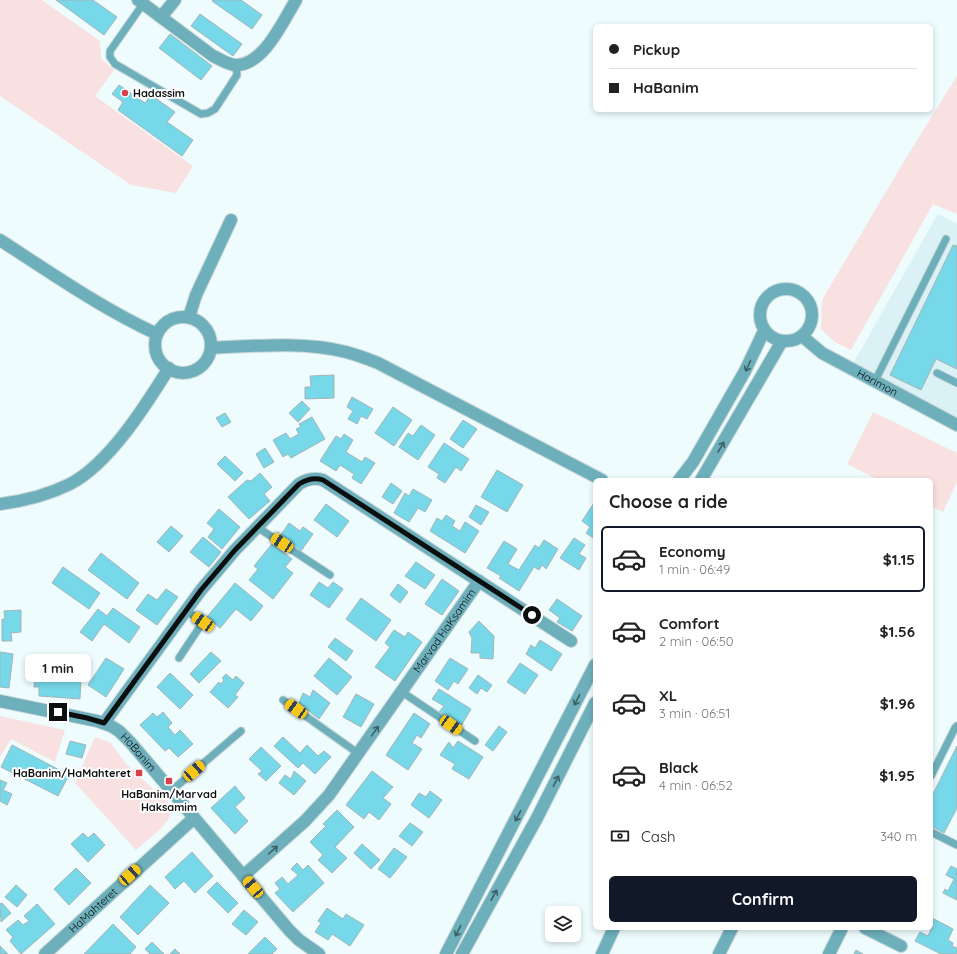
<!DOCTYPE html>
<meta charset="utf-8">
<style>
:root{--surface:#fff;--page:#f2f2f2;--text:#222;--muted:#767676;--line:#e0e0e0;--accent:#111827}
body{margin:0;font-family:Quicksand,sans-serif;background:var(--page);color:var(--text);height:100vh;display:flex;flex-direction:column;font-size:15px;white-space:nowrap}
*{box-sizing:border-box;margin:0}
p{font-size:13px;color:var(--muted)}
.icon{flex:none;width:22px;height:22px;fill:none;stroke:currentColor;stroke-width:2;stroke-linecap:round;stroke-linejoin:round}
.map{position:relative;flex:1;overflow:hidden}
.details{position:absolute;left:593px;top:478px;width:340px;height:452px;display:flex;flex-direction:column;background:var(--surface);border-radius:6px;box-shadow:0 2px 6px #0003}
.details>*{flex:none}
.hud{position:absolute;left:593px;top:24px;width:340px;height:88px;border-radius:6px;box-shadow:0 2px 6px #0003;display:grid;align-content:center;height:88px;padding:0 16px;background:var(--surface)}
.fabs{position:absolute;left:545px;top:906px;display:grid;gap:8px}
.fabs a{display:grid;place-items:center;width:36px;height:36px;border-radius:6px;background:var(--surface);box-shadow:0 2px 6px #0003;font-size:20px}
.end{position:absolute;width:18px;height:18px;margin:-9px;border:5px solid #0b0f10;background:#fff;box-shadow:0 0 0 2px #fff}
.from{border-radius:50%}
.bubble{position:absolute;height:28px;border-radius:6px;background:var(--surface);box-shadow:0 2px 6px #0003;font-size:13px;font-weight:700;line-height:28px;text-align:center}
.car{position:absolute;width:12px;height:24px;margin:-12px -6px;border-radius:5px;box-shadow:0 0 3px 1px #0007;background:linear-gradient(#f5c518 24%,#345 0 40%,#f5c518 0 76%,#345 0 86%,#f5c518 0)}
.hud b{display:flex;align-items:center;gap:14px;height:38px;font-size:15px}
.hud b+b{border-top:1px solid var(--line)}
.hud i{width:10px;height:10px;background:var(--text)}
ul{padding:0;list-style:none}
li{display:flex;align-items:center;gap:12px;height:66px;margin:0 8px 6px;padding:0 8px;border:2px solid transparent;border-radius:6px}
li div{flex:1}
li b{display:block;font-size:15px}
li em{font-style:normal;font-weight:700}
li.on{border-color:var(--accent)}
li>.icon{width:36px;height:36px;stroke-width:1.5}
h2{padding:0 16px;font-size:18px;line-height:48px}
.pay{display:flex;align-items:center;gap:10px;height:44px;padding:0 16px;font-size:15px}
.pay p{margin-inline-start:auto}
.cta{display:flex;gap:8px;margin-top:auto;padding:8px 16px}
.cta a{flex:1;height:46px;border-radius:6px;background:var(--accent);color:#fff;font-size:16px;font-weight:700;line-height:46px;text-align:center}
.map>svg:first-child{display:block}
.built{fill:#daf1f5}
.green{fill:#f8e1e0}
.building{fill:#76d8e8;stroke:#a5b3b5}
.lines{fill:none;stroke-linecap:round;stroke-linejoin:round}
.service-casing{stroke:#cad6d8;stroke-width:9}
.minor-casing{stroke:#cad6d8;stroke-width:14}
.tertiary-casing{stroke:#cad6d8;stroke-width:14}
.service{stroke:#6db0bb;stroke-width:7}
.minor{stroke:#6db0bb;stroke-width:12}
.tertiary{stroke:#6db0bb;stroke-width:12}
.oneway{stroke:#3c6066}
.route{stroke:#0b0f10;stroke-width:5}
.poi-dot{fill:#d3434c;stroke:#fff;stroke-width:1.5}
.labels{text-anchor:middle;stroke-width:4;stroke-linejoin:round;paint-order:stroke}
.poi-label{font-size:11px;font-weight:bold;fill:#0b0f10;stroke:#fff;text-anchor:start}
.street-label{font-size:11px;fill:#0b0f10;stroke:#fff}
</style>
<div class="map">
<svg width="957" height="954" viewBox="0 0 957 954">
<rect width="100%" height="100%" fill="#eefcfe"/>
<!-- built -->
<path class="built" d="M938,214L957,224V427L850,369Z"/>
<!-- green -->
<path class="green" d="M0,0H42L100,41L101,58L114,70L95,96L193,166L176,193L131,185L0,96Z
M957,76V214L933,204L851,350L835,342L821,329L822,300L903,163Z
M873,412L957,453V482L943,512L931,506V480H879L847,464Z
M0,716L65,730L55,762L11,739L0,757Z
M95,737L111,743L126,764L167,802C168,803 170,805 171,807C175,821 146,841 136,850L75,783Z"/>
<!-- building -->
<path class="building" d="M56,0H93L117,17L104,35Z
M213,0H241L262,15L252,29L212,1Z
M200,14L242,44L233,56L191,26Z
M170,34L212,66L201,80L159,48Z
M119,85L145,103L151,95L175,112L167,122L193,140L182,156L118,110L123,102L112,94Z
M953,245L957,246V369L936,359L921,390L890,375Z
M334,375V398L305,399V387H311L310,376Z
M352,397L373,409L367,419L361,416L357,424L348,419L353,411L347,407Z
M302,401L310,409L298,422L289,413Z
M393,407L412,420L394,446L375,433Z
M225,413L231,422L222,427L216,418Z
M312,417L325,439L291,458L288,454L283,457L273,440L286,433L290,439L299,434L296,429L301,427L299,424Z
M463,420L477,429L463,448L450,439Z
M421,425L435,435L418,460L399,447L408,433L413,436Z
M344,434L353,440L346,452L362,462L365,457L375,463L361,484L352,478L354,474L340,465L336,471L320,461L336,436L341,439Z
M444,443L469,459L461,471L456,467L445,483L437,478L439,474L428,467Z
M265,448L274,462L264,468L256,454Z
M225,456L243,473L235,481L217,464Z
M497,470L523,485L507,512L481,497Z
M260,473L272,487L264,494L270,501L249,519L228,497L247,480L251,481Z
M391,483L402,491L393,504L382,497Z
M413,489L432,500L425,512L418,508L409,522L394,513L405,493L409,496Z
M594,503L595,504V539L586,533L590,527L582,521Z
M326,504L349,521L337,537L314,520Z
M476,505L489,512L481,525L469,517Z
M219,509L240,527L222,549L208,537L214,529L207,523Z
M446,515L455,521L452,526L460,531L465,522L479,531L465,553L430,531L437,518L442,521Z
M289,523L300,531L303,527L313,534L301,551L280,536Z
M171,526L183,536L169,552L157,542Z
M203,537L221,552L209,567L190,552Z
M574,538L585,545L579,554L586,558L579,570L560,558Z
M544,540L558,549L546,569L542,565L539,570L534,567L519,591L499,578L501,576L487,568L504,541L517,549L508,564L519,570L535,545L539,548Z
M272,544L292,559L285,567L293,573L273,599L249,580L258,569L254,566Z
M101,553L139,583L127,599L88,570Z
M416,562L435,575L425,589L405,576Z
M63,567L100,593L89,609L52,583Z
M442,579L459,591L442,615L425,604Z
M319,582L328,588L333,582L343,589L329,608L310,595Z
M235,583L263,606L251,621L236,609L220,628L207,617Z
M398,584L408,592L400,603L390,595Z
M166,589L178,597L157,625L136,610L148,594L157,600Z
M361,598L391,620L376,641L346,619Z
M557,599L582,616L572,631L557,622L560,618L549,610Z
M113,608L140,627L129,643L104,624L92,641L80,632L98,609L107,616Z
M21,610V632L11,633L12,641H2V619H5L4,611Z
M479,621L494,636L493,659L480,658V653H471L472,638L469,632Z
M394,630L405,637L408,632L422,642L395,681L375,667L390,647L385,643Z
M335,638L353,651L346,661L328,647Z
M540,640L562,654L551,671L526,654L531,645L535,648Z
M0,652L13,654L9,688L0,687Z
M211,652L221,661L199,683L190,674Z
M106,658L124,669L106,697L88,685Z
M329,658L352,677L337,695L314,676Z
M450,658L468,669L458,684L454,681L448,690L435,681Z
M520,663L538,675L525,694L507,682Z
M36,665L51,666V676L81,677L80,699L39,696V687H34Z
M170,673L193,695L180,709L157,687Z
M226,674L233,680L236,676L244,683L235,695L238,697L228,708L210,692L219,682L221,684L224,680L222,678Z
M478,675L492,685L487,692L481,688L477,694L469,688Z
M439,689L471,709L461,726L439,712L444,706L432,699Z
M313,690L330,703L319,719L299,703L303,693L310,697Z
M356,694L374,704L361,727L343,717Z
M163,712L172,723L168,727L175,735L180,730L193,744L178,757L169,748L165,751L140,725L153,713L157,717Z
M414,713L430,724L421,738L417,735L412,743L422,749L408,770L386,755Z
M499,726L507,732L493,751L485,745Z
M283,737L300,753L307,745L318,756L324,751L331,757L315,774L303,763L298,768L274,746Z
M70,741L86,745L82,758L66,754Z
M458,741L483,757L469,779L452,769L455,764L440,755L449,742L453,748Z
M12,745L69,775L58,796L1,767Z
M957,746V808L944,833L931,826V798Z
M261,747L281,766L266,781L258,774L262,771L249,759Z
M294,771L306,781L294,795L279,783L285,775L291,779Z
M372,771L393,787L383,798L391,804L379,820L369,812L364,819L346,805Z
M0,780L7,783L3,790L12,794L7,805L0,801Z
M235,786L245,798L235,807L248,821L235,834L211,808Z
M430,791L442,800L429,818L411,805L419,793L426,797Z
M337,810L354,827L335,847L347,858L332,873L318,860L323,855L310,842L326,826L323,824Z
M410,823L423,832L412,846L399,836Z
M83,833L88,838L94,833L105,845L88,862L71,844Z
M362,844L380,860L371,869L354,853Z
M394,848L407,857L390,878L378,869Z
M192,852L213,876L195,893L184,881L175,889L165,877Z
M297,863L303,870L308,865L324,883L293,912L275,893L280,889L275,883L282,877L288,884L298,875L291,869Z
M951,866L957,869V900L943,893L945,889L948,891L954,879L946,875Z
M76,868L91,883L69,905L54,889Z
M217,882L238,903L228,913L207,892Z
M16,885L27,895L17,907L5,897Z
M150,885L169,903L138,935L120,917Z
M2,903L11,913L1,922L0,904Z
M37,904L55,924L21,954L10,941L13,937L6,930L18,920L23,925L29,921L24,916Z
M327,908L343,919L346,914L364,925L350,946L332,934L328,940L315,932L321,923L318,921Z
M244,910L258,922L246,935L232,924Z
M932,918L953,929L948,940L953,943L952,946L957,948V954H941L915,941L920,932L928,936L933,924L931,923Z
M113,924L136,947L130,954H84Z
M265,937L277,949L272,954H248Z
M152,942L164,954H150L145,949Z
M0,946L8,954H0Z
M175,949L180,954H170Z
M856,950L863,954H854Z"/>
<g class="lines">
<defs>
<path id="service" d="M143,4L110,51V57L115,64L201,114L208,113L215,109L237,75L236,65
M937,373L957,383
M875,381L946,239
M257,527L330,575
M179,658L203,622L185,610
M402,692L475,741
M283,700L359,754
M931,776L955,728L957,726
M171,791L241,731
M931,832L957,845"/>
<g id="minor">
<path d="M138,0L213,56C220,59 228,65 236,65C264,65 283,21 296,0"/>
<path d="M161,17L175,0"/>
<path d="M0,240C51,273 101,308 157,334"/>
<path d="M189,317L196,295L231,220"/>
<circle cx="183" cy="345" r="28"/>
<path id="s1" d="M802,336L822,353L957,425"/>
<path d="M211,348C252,346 306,341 346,352C357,355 368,359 378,363L602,480"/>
<path d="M0,504C24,501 48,495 70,484C109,464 146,405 169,368"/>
<path d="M104,723L201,590L235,550L299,484C307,479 314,477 323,480L571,641"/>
<path id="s2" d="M243,876L305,821L329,795L479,581"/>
<path d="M865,928L901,946"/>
<path id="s3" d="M45,954L194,818"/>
<path d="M602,954L614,928"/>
<path d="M719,954L732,928"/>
<path d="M829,954L842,928"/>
</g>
<g id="tertiary">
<circle cx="786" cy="315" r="26"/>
<path d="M679,480L693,462L745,371L764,331"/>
<path d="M701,480L782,341"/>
<path id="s4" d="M0,701L97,721L111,726L119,731L131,743L289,930L299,940L319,954"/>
<path d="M446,954L595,665"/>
<path d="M462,954L537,818L595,703"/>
</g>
</defs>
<!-- service casing -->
<use href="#service" class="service-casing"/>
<!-- minor casing -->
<use href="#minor" class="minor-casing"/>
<!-- tertiary casing -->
<use href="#tertiary" class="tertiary-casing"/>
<!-- service -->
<use href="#service" class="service"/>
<!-- minor -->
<use href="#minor" class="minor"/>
<!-- tertiary -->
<use href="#tertiary" class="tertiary"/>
</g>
<!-- one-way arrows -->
<defs><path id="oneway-shaft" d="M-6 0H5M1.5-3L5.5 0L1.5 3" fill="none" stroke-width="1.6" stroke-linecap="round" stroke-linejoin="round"/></defs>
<g class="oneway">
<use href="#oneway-shaft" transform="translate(748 366) rotate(115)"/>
<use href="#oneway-shaft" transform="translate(721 447) rotate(-59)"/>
<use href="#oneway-shaft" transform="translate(577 700) rotate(117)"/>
<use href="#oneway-shaft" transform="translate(375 731) rotate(-55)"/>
<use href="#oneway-shaft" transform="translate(556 781) rotate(-63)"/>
<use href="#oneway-shaft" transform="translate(518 816) rotate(117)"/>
<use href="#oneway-shaft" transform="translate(273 850) rotate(-42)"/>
<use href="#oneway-shaft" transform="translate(494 895) rotate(-61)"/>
<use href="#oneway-shaft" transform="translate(458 931) rotate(117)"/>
</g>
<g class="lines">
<!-- route -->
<path class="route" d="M58,712L87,718L104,723L201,590L235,550L299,484C307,479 314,477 323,480L532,615"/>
</g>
<!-- markers -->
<g class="poi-dot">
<circle cx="125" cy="93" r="4"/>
<rect x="135" y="769" width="8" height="8" rx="2"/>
<rect x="165" y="777" width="8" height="8" rx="2"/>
</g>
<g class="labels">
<!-- poi labels -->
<g class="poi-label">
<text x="133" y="97">Hadassim</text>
<text x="131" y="777" text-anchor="end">HaBanim/HaMahteret</text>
<text x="169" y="798" text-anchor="middle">HaBanim/Marvad<tspan x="169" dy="13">Haksamim</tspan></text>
</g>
<!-- street labels -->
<g class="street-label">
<text dy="4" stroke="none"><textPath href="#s1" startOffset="89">Harimon</textPath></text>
<text dy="4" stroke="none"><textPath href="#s2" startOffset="319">Marvad HaKsamim</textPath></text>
<text dy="4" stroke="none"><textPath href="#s4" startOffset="152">HaBanim</textPath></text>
<text dy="4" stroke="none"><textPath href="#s3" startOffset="65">HaMahteret</textPath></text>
</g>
</g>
</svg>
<div class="fabs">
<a><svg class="icon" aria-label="layers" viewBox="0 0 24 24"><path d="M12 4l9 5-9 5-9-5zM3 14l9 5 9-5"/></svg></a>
</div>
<i class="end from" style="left:532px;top:615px"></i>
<i class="end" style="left:58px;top:712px"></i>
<div class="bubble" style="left:25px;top:654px;width:66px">1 min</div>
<i class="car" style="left:282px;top:543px;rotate:303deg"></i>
<i class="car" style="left:203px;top:622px;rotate:304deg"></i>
<i class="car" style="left:296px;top:709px;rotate:305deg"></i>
<i class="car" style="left:451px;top:725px;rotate:124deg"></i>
<i class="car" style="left:194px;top:771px;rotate:49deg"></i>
<i class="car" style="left:130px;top:875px;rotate:48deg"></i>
<i class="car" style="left:253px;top:887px;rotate:320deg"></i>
<div class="hud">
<b><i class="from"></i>Pickup</b>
<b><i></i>HaBanim</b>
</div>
<section class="details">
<h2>Choose a ride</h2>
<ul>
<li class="on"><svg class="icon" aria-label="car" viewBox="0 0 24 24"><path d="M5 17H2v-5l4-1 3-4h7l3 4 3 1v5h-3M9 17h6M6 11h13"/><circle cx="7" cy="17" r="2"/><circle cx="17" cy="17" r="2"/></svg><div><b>Economy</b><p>1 min · 06:49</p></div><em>$1.15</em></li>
<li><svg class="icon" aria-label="car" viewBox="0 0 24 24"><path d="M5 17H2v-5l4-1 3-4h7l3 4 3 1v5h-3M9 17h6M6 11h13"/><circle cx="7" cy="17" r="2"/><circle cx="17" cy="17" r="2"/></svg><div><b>Comfort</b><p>2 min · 06:50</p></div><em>$1.56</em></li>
<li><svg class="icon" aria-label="car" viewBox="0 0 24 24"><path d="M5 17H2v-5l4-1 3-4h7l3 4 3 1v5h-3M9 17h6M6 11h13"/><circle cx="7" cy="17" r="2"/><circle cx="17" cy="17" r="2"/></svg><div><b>XL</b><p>3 min · 06:51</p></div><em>$1.96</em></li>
<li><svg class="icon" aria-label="car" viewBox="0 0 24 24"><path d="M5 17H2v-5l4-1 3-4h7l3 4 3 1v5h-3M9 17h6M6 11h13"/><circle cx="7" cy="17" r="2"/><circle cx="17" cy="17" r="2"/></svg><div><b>Black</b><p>4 min · 06:52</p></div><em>$1.95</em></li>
</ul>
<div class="pay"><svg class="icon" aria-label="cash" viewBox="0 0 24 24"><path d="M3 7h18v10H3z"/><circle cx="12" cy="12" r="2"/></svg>Cash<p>340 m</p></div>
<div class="cta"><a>Confirm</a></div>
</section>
</div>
